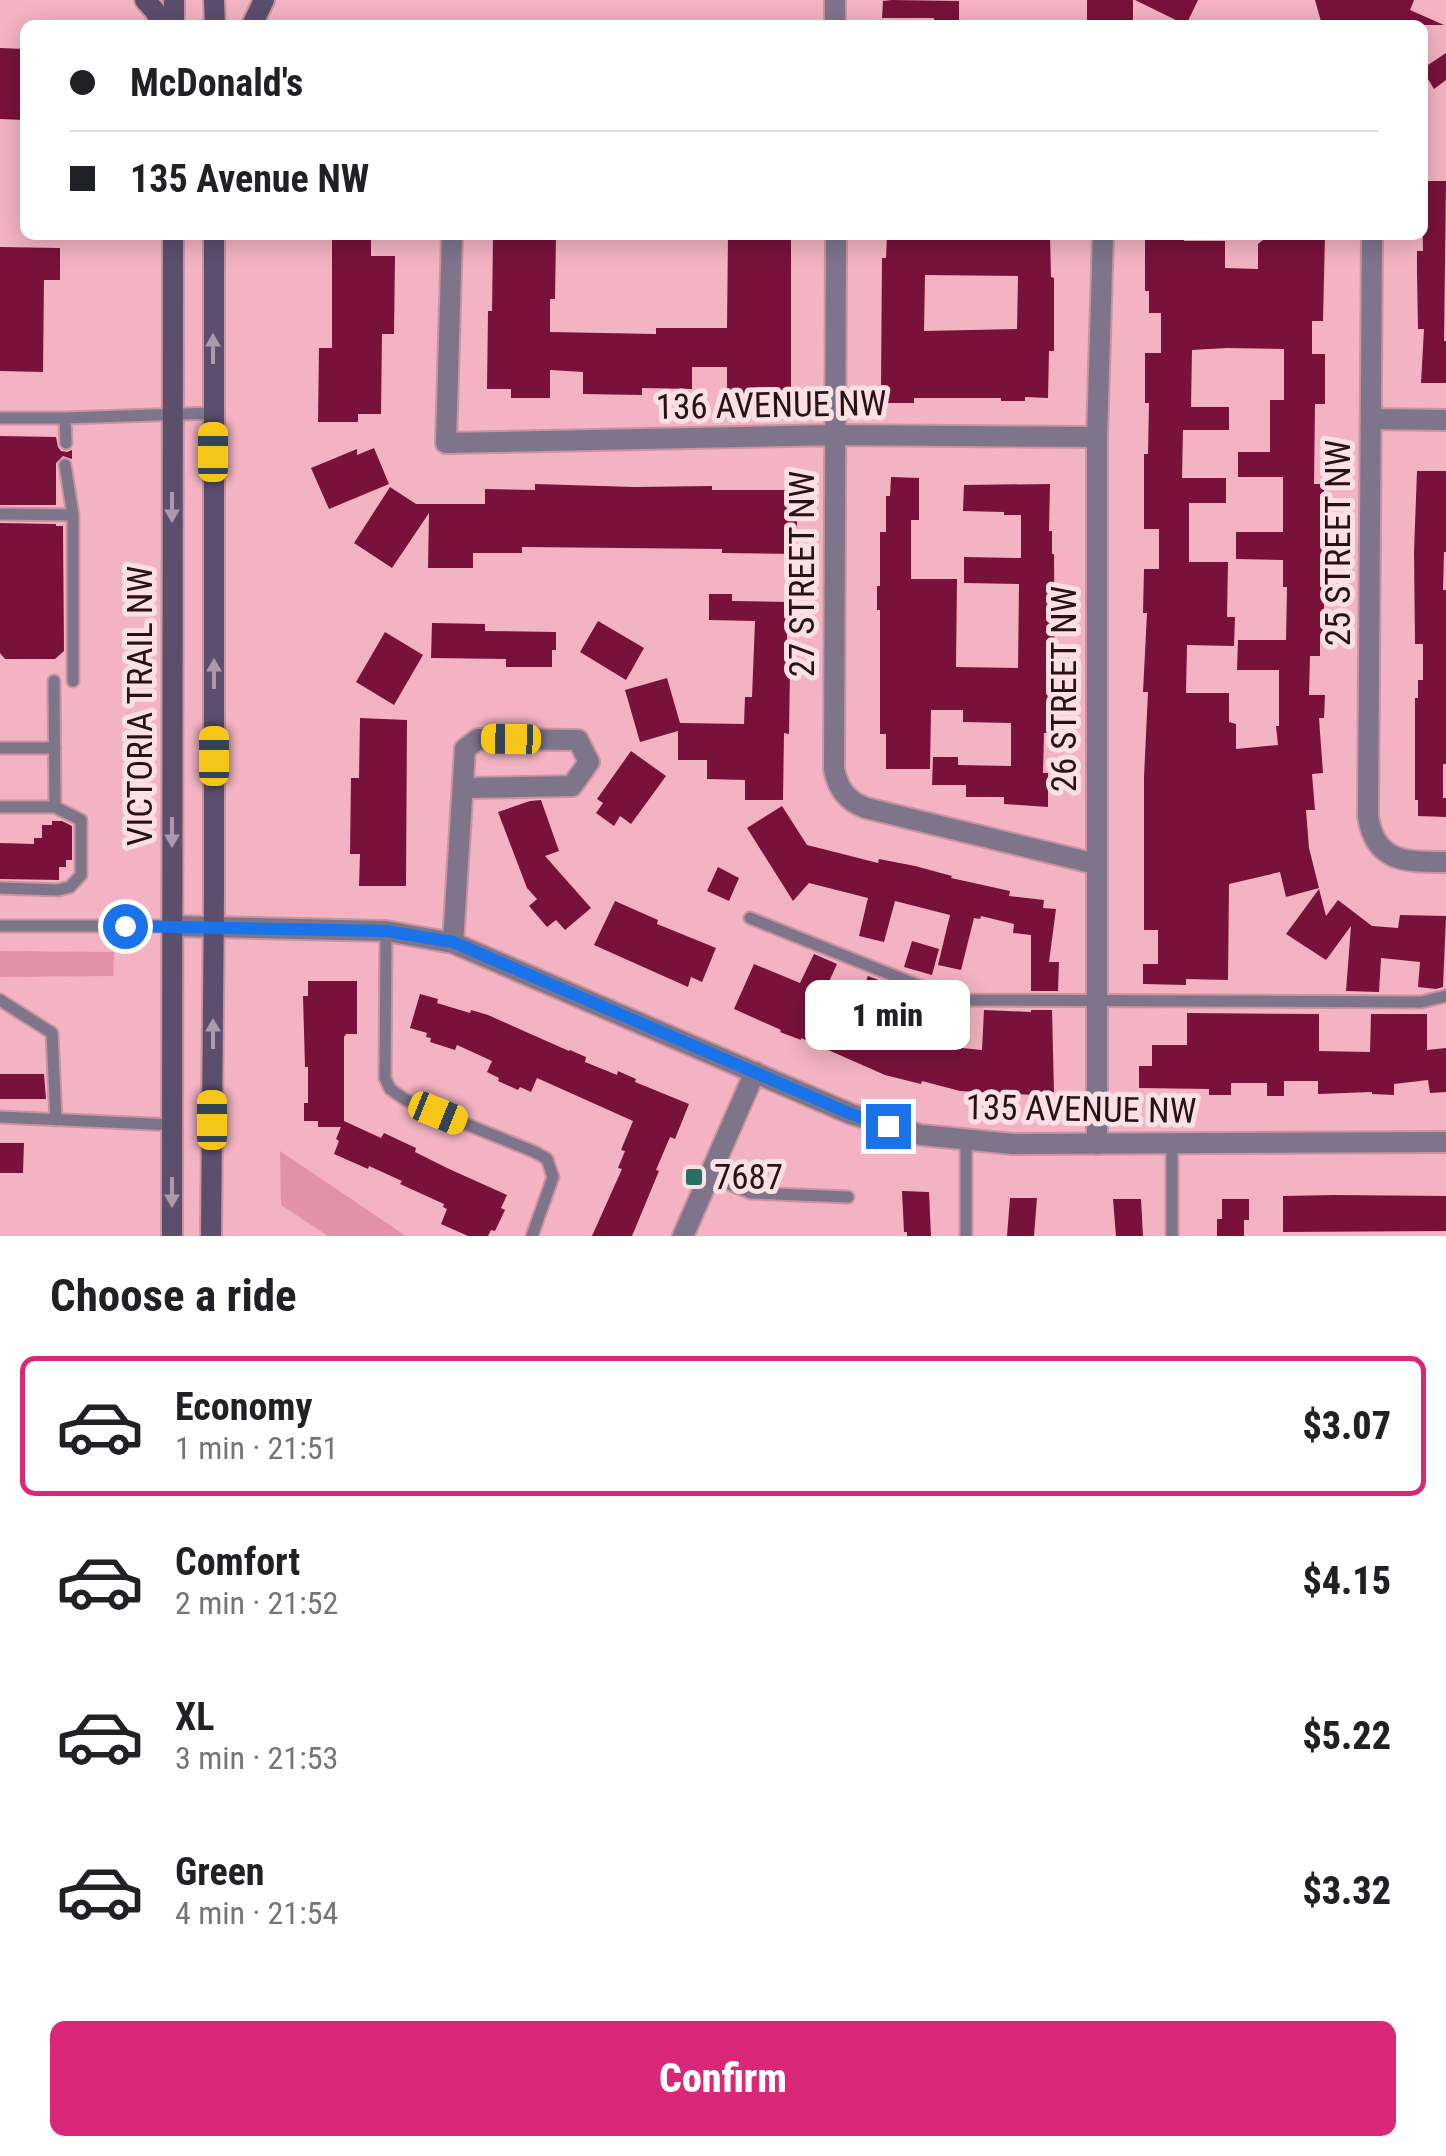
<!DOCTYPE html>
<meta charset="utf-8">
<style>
:root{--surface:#fff;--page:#f2f2f2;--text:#202124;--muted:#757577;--line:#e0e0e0;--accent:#db2777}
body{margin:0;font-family:"Roboto Condensed",sans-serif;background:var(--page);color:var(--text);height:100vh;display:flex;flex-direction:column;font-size:38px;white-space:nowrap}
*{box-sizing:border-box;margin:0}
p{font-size:32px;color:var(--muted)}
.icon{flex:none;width:55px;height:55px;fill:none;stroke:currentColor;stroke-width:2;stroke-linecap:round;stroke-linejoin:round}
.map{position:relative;height:1236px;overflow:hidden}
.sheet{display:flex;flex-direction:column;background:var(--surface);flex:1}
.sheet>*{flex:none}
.hud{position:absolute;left:20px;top:20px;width:1408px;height:220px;border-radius:15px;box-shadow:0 5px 25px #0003;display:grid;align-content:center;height:220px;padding:0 50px;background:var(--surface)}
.end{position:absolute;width:45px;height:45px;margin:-22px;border:12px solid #1a73e8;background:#fff;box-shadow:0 0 0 5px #fff}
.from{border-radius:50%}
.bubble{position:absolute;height:70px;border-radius:15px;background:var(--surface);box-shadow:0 5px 25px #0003;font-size:32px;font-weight:800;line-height:70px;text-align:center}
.car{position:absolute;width:30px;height:60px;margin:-30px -15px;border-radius:12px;box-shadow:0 0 8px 2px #0007;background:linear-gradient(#f5c518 24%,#345 0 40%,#f5c518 0 76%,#345 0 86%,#f5c518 0)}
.hud b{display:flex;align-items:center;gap:35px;height:95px;font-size:38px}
.hud b+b{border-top:2px solid var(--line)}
.hud i{width:25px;height:25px;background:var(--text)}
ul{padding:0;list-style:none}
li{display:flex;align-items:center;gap:30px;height:140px;margin:0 20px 15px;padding:0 30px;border:5px solid transparent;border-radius:15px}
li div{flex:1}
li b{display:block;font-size:38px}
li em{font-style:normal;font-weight:800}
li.on{border-color:var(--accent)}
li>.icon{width:90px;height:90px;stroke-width:1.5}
h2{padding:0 50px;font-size:45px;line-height:120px}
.primary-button{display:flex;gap:20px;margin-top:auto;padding:20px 50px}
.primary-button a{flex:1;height:115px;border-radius:15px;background:var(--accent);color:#fff;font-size:40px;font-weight:800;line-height:115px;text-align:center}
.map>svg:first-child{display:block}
.green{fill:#e391a6}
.building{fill:#79123b;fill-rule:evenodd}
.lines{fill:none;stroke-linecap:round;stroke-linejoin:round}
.service-casing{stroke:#ca93a0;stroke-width:15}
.minor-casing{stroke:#ca93a0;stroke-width:24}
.tertiary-casing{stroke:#ca93a0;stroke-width:24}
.secondary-casing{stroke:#ca93a0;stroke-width:24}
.service{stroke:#7e758b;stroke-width:11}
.minor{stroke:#7e758b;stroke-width:20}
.tertiary{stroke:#7e758b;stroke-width:20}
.secondary{stroke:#5c4f6e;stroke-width:20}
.oneway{fill:#ac98aa}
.route{stroke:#1a73e8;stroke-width:12}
.poi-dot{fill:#287067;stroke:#fbe0e5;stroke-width:4}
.labels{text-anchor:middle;stroke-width:10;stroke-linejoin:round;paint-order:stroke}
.street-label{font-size:35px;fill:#281218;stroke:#fbe0e5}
.poi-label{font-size:35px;fill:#281218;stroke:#fbe0e5;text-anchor:start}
</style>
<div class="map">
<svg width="1446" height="1236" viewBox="0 0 1446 1236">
<rect width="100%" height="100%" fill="#f3b3c2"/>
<!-- green -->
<path class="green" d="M0,951L114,952L113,976L0,977Z
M280,1151L406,1236H328L281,1205Z"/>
<!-- building -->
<path class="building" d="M892,0L959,1V25H934V18H882L883,1Z
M1087,0H1133V25H1087Z
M1135,0H1198L1186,25Z
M1315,0H1414L1410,10L1444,25H1322Z
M0,48L25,49V120L0,119Z
M1446,53V80L1434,89L1422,69Z
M1422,181H1446L1444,341H1446V383H1421L1424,329H1418L1417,273V251H1423Z
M332,235H371V256H395L394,334H382L381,414H358V422H318L319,348H332Z
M493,235H556L555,299H550V332L656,334V328H727L728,235L791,236V395H765V404L727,403V367H692V389L642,388V395L583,394V372L550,370V398H511V389H487L488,311H492Z
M887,235H1050L1051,277L1054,278V351H1049L1048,398L1025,397V401H1001V398H914V403H886V386H881L882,258H886ZM925,275L1018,276L1017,329L924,331Z
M1145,235H1184V241H1225V268L1258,269V244L1269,235H1325L1323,321H1312V354H1325V404H1315L1314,484H1324V637H1320V656H1310L1309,695H1325L1324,718H1319L1323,773L1312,774L1315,810H1306L1309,848L1319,888L1286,897L1280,872L1229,884L1228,980L1186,979V985L1143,984V964H1158V930H1144V777L1148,692H1143L1147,613H1143L1144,569H1159V529H1144V454H1148L1149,403H1145V353H1161V313H1149V291H1145ZM1227,348L1284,349V400H1270V452H1238V477H1283V532H1236V559L1283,560V587H1287L1286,640H1238L1237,670H1279V726H1276L1278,745L1236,749V724L1229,722V693H1186L1187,645L1234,646L1235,617H1227L1228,562H1189V503H1226V478H1182L1183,430H1229V407H1191L1192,350Z
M0,247L60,248V280H44L43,372L0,371Z
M0,436L56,437L58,447L61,451L67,452L72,450V459L63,456L56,463V505H0Z
M374,448L389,484L329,509L311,468L357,449V455Z
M1417,471H1446V552H1444L1443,590H1446V764H1443V798H1446V817L1418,816V800H1415V698H1418V680H1423V644H1415L1414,552Z
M891,477L919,478V520H911V579H957L956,667L1018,668L1019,584L964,583V557L1021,558V515H1004V512L963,511L964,485L1050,484L1049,531H1052V554H1054L1055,706L1054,733H1044L1043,773H1048V807L1004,804V797H966V785H932L933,757H958V765L1011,766V723L963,722V710H931L930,769H886V734H880V610H877V586H880V532H886V496H890Z
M535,484L635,487L712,486V490H790V515H797V554L722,553V549L522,547V553H473V568H428L429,513L392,568L354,543L390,487L416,504H485V489L535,490Z
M0,523L56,524V526H63L64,651L55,659H5L0,653Z
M709,594H732V601L790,602V625H787V669H790L789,734L784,733L783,800H745V780L707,779V760H678V731L640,742L625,690L667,678L680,723L744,724L745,697H752L755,621L709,620Z
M598,621L644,648L626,680L580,652Z
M432,623L485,624V631L556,632V650H552V667H506V659L431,658Z
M385,632L423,655L394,705L356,682Z
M360,718L407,720L406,886H359L360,854H350L351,778H359Z
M631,751L666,776L631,824L620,816L614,826L596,813L603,803L597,799Z
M541,800L559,851L545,856L591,908L565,930L556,920L547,927L529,906L537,899L527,888L498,812L530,801Z
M782,806L807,845L878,863L879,859L915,866L952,876L951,878L1010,891L1009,896L1044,900L1043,908L1056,909L1049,962H1059L1058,991H1031V935L1013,933L1014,924L981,916L980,919L974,918L961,970L938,965L950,915L895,901L884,942L859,936L868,898L809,883L793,901L747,828Z
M52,821H62L72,826V860H66V867H59V880L0,879V843L34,844V838H42V825H52Z
M718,867L739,878L729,901L707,891Z
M1319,889L1326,916L1338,900L1372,926L1398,928L1400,915L1446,916L1443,987L1436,989L1418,987L1420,962L1381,958L1379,992L1346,991L1351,926L1326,960L1286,934Z
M615,901L658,920L657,924L716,948L702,982L691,977L688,987L594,945Z
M912,941L939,949L932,975L904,967Z
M814,954L837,964L817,1008L849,1022L868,976L894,986L887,1004L939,1020L931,1045L982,1050L984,1010L1031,1012V1010H1052L1054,1092H1034V1095L960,1091L922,1081L921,1084L885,1075L801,1038V1040L780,1032L781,1030L734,1009L754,964L800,983Z
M308,981H357V1034H346L344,1037V1121L381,1138L384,1133L416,1148L415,1152L447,1168L507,1195L501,1208L505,1210L495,1231L491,1230L488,1236H468L441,1224L447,1209L443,1207L444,1204L400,1184L402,1181L369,1166L368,1169L334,1154L339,1141L336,1139L341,1127H318V1121H304V1103H308V1067H305L303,996H308Z
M420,994L438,999L437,1003L470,1013L471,1010L488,1015L569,1051L570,1050L586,1057L585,1062L617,1075L618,1071L636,1079L635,1082L689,1104L675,1139L670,1137L656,1170L659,1171L632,1236H592L622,1169L618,1168L625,1151L621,1150L633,1121L537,1078L531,1092L520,1087L518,1090L498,1081L499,1078L487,1072L492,1061L457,1045L455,1050L430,1042L431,1038L426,1037L427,1033L410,1028Z
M1187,1013L1319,1014V1051L1370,1052L1371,1014H1427V1050L1446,1048V1092L1430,1093L1428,1080L1394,1084V1095L1372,1094V1092L1318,1094V1081H1284V1096H1267V1083H1231V1095H1209V1089L1139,1088V1066H1152V1045H1187Z
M0,1074H44L46,1099H0Z
M0,1143H24L23,1173H0Z
M902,1191L929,1192L931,1236H907V1232H904Z
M1335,1195L1446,1196V1231L1283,1232V1196Z
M1010,1198H1037L1034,1236H1007Z
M1113,1199H1141L1143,1236H1116Z
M1222,1199H1249V1220H1244V1236H1217V1219H1222Z"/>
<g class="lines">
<defs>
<path id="service" d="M0,418H65L213,413
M65,418L66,443
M0,514L73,515L65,465
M54,681L55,807
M73,681V515
M0,748H55
M0,807H55L81,820V875L70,887L58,890L0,888
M750,918L955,1000L1421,1002L1446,996
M0,926H172
M386,931L385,1078L390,1089L406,1100L535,1152L547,1159L553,1177L532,1236
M0,1000L52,1033L56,1120
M0,1117L173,1125
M1172,1144V1236
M709,1176L751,1193L848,1197
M966,1236V1141"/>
<path id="minor" d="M835,0V25
M452,235L446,443L836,435L1097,437
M836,235L834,769C838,789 847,801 866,808L1096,864
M1372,235L1368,816C1375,863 1406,862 1446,862
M1371,419L1446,420
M453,943L465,749L478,739L578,740L589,762L572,786L464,788
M1097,1144V437L1103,235"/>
<path id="tertiary" d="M172,926L386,931L453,943L851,1114L921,1135L1013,1144L1446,1142
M683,1236L755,1072"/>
<path id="secondary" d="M145,0L155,11L162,25
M174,0V25
M214,0L215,25
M252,25L264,0
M172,1236L173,235
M211,1236L214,895V235"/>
</defs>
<!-- service casing -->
<use href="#service" class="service-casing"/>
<!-- minor casing -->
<use href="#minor" class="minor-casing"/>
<!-- tertiary casing -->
<use href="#tertiary" class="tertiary-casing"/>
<!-- secondary casing -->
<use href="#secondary" class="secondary-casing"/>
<!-- service -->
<use href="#service" class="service"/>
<!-- minor -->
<use href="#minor" class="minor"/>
<!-- tertiary -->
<use href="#tertiary" class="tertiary"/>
<!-- secondary -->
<use href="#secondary" class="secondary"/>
</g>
<!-- one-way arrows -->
<defs><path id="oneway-solid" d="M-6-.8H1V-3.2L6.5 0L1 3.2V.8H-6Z" transform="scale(2.5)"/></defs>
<g class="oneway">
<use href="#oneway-solid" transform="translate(213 349) rotate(-90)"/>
<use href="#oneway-solid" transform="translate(172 507) rotate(90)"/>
<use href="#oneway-solid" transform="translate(214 674) rotate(-90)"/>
<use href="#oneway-solid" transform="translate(172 832) rotate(90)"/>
<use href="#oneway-solid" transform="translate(213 1034) rotate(-90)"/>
<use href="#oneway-solid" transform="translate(172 1192) rotate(90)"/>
</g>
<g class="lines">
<!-- route -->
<path class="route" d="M125,926L386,931L453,942L851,1114L888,1126"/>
</g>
<!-- markers -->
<rect class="poi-dot" x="684" y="1167" width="20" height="20" rx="5"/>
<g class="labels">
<!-- street labels -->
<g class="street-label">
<text transform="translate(771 405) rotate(-1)" y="12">136 AVENUE NW</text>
<text transform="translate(1338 543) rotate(-90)" y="12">25 STREET NW</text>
<text transform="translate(802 574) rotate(-90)" y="12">27 STREET NW</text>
<text transform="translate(1064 689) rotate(-90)" y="12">26 STREET NW</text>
<text transform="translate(140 706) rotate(-90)" y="12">VICTORIA TRAIL NW</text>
<text transform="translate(1081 1109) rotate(1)" y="12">135 AVENUE NW</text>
</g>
<!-- poi labels -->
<g class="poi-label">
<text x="714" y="1189">7687</text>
</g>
</g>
</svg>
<i class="end from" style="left:125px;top:926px"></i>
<i class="end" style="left:888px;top:1126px"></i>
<div class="bubble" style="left:805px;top:980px;width:165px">1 min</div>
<i class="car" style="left:213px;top:452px;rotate:0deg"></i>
<i class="car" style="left:511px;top:739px;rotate:271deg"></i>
<i class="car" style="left:214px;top:756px;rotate:0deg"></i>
<i class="car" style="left:438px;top:1113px;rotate:112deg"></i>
<i class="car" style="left:212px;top:1120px;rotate:0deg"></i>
<div class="hud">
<b><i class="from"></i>McDonald's</b>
<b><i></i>135 Avenue NW</b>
</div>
</div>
<section class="sheet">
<h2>Choose a ride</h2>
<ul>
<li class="on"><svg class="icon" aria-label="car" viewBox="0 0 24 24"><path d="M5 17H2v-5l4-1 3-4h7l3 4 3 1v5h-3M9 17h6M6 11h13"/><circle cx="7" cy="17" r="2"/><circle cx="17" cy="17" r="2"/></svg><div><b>Economy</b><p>1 min · 21:51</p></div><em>$3.07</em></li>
<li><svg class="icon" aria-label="car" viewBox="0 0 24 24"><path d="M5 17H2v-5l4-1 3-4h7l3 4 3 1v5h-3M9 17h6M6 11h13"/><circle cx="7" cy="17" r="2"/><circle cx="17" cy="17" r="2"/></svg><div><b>Comfort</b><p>2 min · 21:52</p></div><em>$4.15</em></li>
<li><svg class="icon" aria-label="car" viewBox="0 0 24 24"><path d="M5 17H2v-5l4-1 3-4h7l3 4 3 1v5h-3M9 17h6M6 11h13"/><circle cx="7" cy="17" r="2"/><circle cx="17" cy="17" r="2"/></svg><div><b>XL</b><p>3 min · 21:53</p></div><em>$5.22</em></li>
<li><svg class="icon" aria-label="car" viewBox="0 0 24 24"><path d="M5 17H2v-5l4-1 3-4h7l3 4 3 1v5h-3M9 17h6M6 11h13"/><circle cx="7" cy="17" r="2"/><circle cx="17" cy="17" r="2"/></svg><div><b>Green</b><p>4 min · 21:54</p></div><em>$3.32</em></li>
</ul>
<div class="primary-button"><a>Confirm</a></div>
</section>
